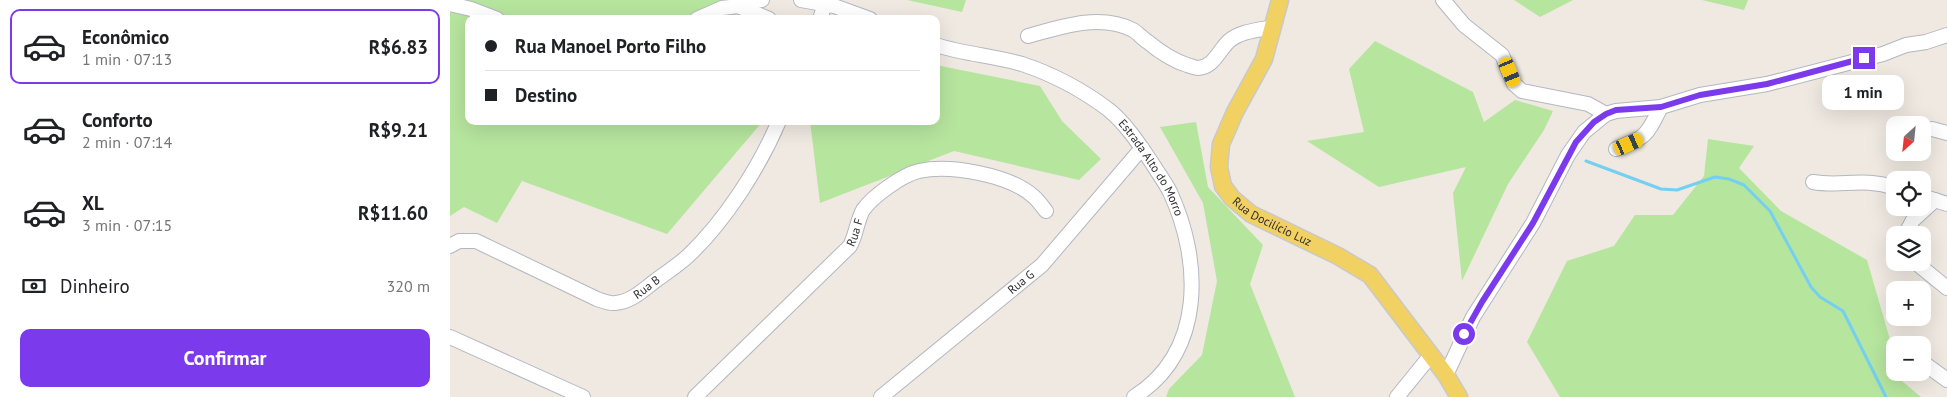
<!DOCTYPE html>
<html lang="pt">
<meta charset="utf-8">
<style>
:root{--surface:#fff;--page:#f2f2f2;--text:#202124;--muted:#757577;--line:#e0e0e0;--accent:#7c3aed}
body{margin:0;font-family:"PT Sans",sans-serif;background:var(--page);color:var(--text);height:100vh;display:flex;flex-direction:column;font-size:19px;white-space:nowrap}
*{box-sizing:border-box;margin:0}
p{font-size:16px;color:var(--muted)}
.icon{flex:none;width:28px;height:28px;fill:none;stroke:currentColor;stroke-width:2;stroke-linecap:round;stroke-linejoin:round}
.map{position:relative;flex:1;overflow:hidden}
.sheet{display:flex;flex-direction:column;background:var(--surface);width:450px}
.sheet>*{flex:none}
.top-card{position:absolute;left:15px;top:15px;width:475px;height:110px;border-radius:10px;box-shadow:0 5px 20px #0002;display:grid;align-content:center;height:110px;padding:0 20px;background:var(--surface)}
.needle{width:32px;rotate:207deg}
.fabs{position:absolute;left:1436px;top:116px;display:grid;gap:10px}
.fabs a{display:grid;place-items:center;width:45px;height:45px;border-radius:10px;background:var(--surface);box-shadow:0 5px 20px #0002;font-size:25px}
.end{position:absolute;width:22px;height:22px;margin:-11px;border:6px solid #7c3aed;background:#fff;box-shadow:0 0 0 2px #fff}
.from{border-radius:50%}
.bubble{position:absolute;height:35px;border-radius:10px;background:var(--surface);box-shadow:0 5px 20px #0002;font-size:16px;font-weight:600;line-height:35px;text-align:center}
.car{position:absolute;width:15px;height:30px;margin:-15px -8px;border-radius:6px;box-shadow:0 0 4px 1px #0007;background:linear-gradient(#f5c518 24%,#345 0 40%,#f5c518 0 76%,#345 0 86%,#f5c518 0)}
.top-card b{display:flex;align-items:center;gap:18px;height:48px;font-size:19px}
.top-card b+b{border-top:1px solid var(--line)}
.top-card i{width:12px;height:12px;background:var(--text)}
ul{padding:9px 0 0;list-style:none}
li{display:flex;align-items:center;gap:15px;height:75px;margin:0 10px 8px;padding:0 10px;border:2px solid transparent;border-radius:10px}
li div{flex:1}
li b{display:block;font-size:19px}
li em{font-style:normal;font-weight:600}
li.selected{border-color:var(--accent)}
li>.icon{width:45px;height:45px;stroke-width:1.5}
.pay{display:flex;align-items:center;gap:12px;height:55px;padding:0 20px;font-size:19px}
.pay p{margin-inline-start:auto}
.cta{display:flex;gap:10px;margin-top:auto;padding:10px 20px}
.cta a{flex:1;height:58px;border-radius:10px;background:var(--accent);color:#fff;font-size:20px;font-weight:600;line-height:58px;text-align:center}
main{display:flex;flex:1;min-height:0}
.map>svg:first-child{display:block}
.green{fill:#b6e59e}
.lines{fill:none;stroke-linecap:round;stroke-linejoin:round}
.stream{stroke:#75cff0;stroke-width:3}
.minor-casing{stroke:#b4b7c1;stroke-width:16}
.major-casing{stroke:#c9c9c9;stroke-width:19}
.minor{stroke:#fff;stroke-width:14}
.major{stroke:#f2d163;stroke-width:16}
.route{stroke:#7c3aed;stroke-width:6}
.labels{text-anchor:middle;stroke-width:4;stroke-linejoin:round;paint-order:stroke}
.street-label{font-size:12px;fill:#2e2e2e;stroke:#fff}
</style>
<main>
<section class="sheet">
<ul>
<li class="selected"><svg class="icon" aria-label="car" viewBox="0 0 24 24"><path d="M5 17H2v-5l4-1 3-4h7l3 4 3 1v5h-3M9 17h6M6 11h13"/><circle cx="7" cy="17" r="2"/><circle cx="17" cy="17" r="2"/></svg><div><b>Econômico</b><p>1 min · 07:13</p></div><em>R$6.83</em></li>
<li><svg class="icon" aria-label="car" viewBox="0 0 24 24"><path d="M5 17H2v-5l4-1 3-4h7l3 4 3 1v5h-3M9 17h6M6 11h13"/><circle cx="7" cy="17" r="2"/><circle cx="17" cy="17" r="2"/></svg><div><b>Conforto</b><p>2 min · 07:14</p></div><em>R$9.21</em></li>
<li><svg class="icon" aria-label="car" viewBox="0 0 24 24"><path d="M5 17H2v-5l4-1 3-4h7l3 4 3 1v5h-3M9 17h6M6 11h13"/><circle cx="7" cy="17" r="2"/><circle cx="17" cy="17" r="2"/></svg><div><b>XL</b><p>3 min · 07:15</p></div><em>R$11.60</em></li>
</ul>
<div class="pay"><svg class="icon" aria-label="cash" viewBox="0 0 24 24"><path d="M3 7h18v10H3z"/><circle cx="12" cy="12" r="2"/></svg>Dinheiro<p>320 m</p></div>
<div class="cta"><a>Confirmar</a></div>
</section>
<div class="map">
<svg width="1497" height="397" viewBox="0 0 1497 397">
<rect width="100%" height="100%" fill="#efe9e1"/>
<!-- green -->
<path class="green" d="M0,0H280L288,19H19V121H313L217,234L72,181L47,223L14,207L0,216Z
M457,0H516L512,12Z
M1064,0H1123L1090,17Z
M1252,0H1298L1294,10Z
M925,41L1023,92L1034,122L1065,100L1103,111L1094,130L1058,184L1012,281L1003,193L1016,167L929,187L857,141L914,132L899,69Z
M486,65L590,86L612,121L651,159L629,180L504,151L370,203L360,121H486Z
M746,122L758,187L813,245L800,284L845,397H716L719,389L752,355L767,281L753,203L710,127Z
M1258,139L1304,146L1289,168L1331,211L1417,260L1445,357V372L1449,373L1452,381L1471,397H1110L1077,342L1117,261L1164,246L1185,215H1223L1254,176Z"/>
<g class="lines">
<!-- stream -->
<path class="stream" d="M1136,161L1211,189L1227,190L1265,177L1279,179L1294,185L1320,211L1361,287L1370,297L1393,311L1436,397"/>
<defs>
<g id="minor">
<path d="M351,0L384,6L420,19"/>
<path d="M993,0L1014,25L1052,55L1064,84L1072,91L1138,104L1156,114"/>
<path d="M0,4L21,9L47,19"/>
<path d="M288,6L319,19"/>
<path d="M247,19L272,8L288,6L297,2L312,0"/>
<path d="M370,19L375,4"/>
<path d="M578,36C610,27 650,13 683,30C688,33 693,39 698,42C710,52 722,60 737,65C741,66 745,68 748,68C764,67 769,50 779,41C790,31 809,30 823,27"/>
<path id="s1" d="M486,45C514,54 544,56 572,64C602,74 634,91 659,110C677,125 689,144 702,163C708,173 715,182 720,192C752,261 755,352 684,397"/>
<path d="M1482,129L1497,133"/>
<path d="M1166,149C1197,137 1196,136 1211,107"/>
<path d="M1363,182C1392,187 1413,177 1445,188"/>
<path d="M1472,196L1497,204"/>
<path d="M1455,235L1463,220L1485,200"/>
<path id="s2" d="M0,246L9,241H26L147,299C153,301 160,304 165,303C181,302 193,290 205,281C216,273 228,265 238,256C275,221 309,168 329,121"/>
<path d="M1465,262L1497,288"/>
<path d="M0,337L133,397"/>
<path d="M1475,364L1497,380"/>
<path d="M996,375L1023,317L1083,223L1118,155L1134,132L1156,114L1166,111L1211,107L1250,95L1317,84L1433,54L1456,45L1476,42L1497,35"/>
<path id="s3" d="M245,397L400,246C406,235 407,221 413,210C423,196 452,175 469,171C500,164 559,175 583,196C588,200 592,206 596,211"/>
<path id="s4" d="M431,397L592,265L692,148"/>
<path d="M947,397L981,355"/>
</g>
<g id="major">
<path id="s5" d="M830,0L814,59L785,112L771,144L769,167L773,186L782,198L801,214L888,256L920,275L996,375L1009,397"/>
</g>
</defs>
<!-- minor casing -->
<use href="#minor" class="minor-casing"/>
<!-- major casing -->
<use href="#major" class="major-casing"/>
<!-- minor -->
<use href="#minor" class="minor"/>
<!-- major -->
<use href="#major" class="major"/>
</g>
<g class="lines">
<!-- route -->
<path class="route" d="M1014,334L1032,302L1083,223L1126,142L1144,122L1156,114L1166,110L1211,107L1250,95L1317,84L1414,58"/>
</g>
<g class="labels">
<!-- street labels -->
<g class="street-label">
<text dy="4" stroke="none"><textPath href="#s1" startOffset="259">Estrada Alto do Morro</textPath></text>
<text dy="4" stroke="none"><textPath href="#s5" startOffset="261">Rua Docilício Luz</textPath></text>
<text dy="4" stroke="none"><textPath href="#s3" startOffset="231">Rua F</textPath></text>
<text dy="4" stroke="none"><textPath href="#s4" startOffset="181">Rua G</textPath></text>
<text dy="4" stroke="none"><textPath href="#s2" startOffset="216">Rua B</textPath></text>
</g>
</g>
</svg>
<div class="fabs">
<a><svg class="needle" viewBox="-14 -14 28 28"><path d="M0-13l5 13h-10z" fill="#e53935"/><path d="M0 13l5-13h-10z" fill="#757577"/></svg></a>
<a><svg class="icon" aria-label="locate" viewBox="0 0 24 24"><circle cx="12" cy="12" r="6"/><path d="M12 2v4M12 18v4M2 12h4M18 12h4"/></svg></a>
<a><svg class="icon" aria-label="layers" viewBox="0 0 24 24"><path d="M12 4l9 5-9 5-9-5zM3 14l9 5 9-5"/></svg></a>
<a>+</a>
<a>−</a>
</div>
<i class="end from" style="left:1014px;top:334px"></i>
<i class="end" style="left:1414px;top:58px"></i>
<div class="bubble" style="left:1372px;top:75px;width:82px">1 min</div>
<i class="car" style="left:1060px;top:72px;rotate:157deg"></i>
<i class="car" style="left:1179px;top:144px;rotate:66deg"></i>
<div class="top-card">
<b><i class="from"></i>Rua Manoel Porto Filho</b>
<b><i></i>Destino</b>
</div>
</div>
</main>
